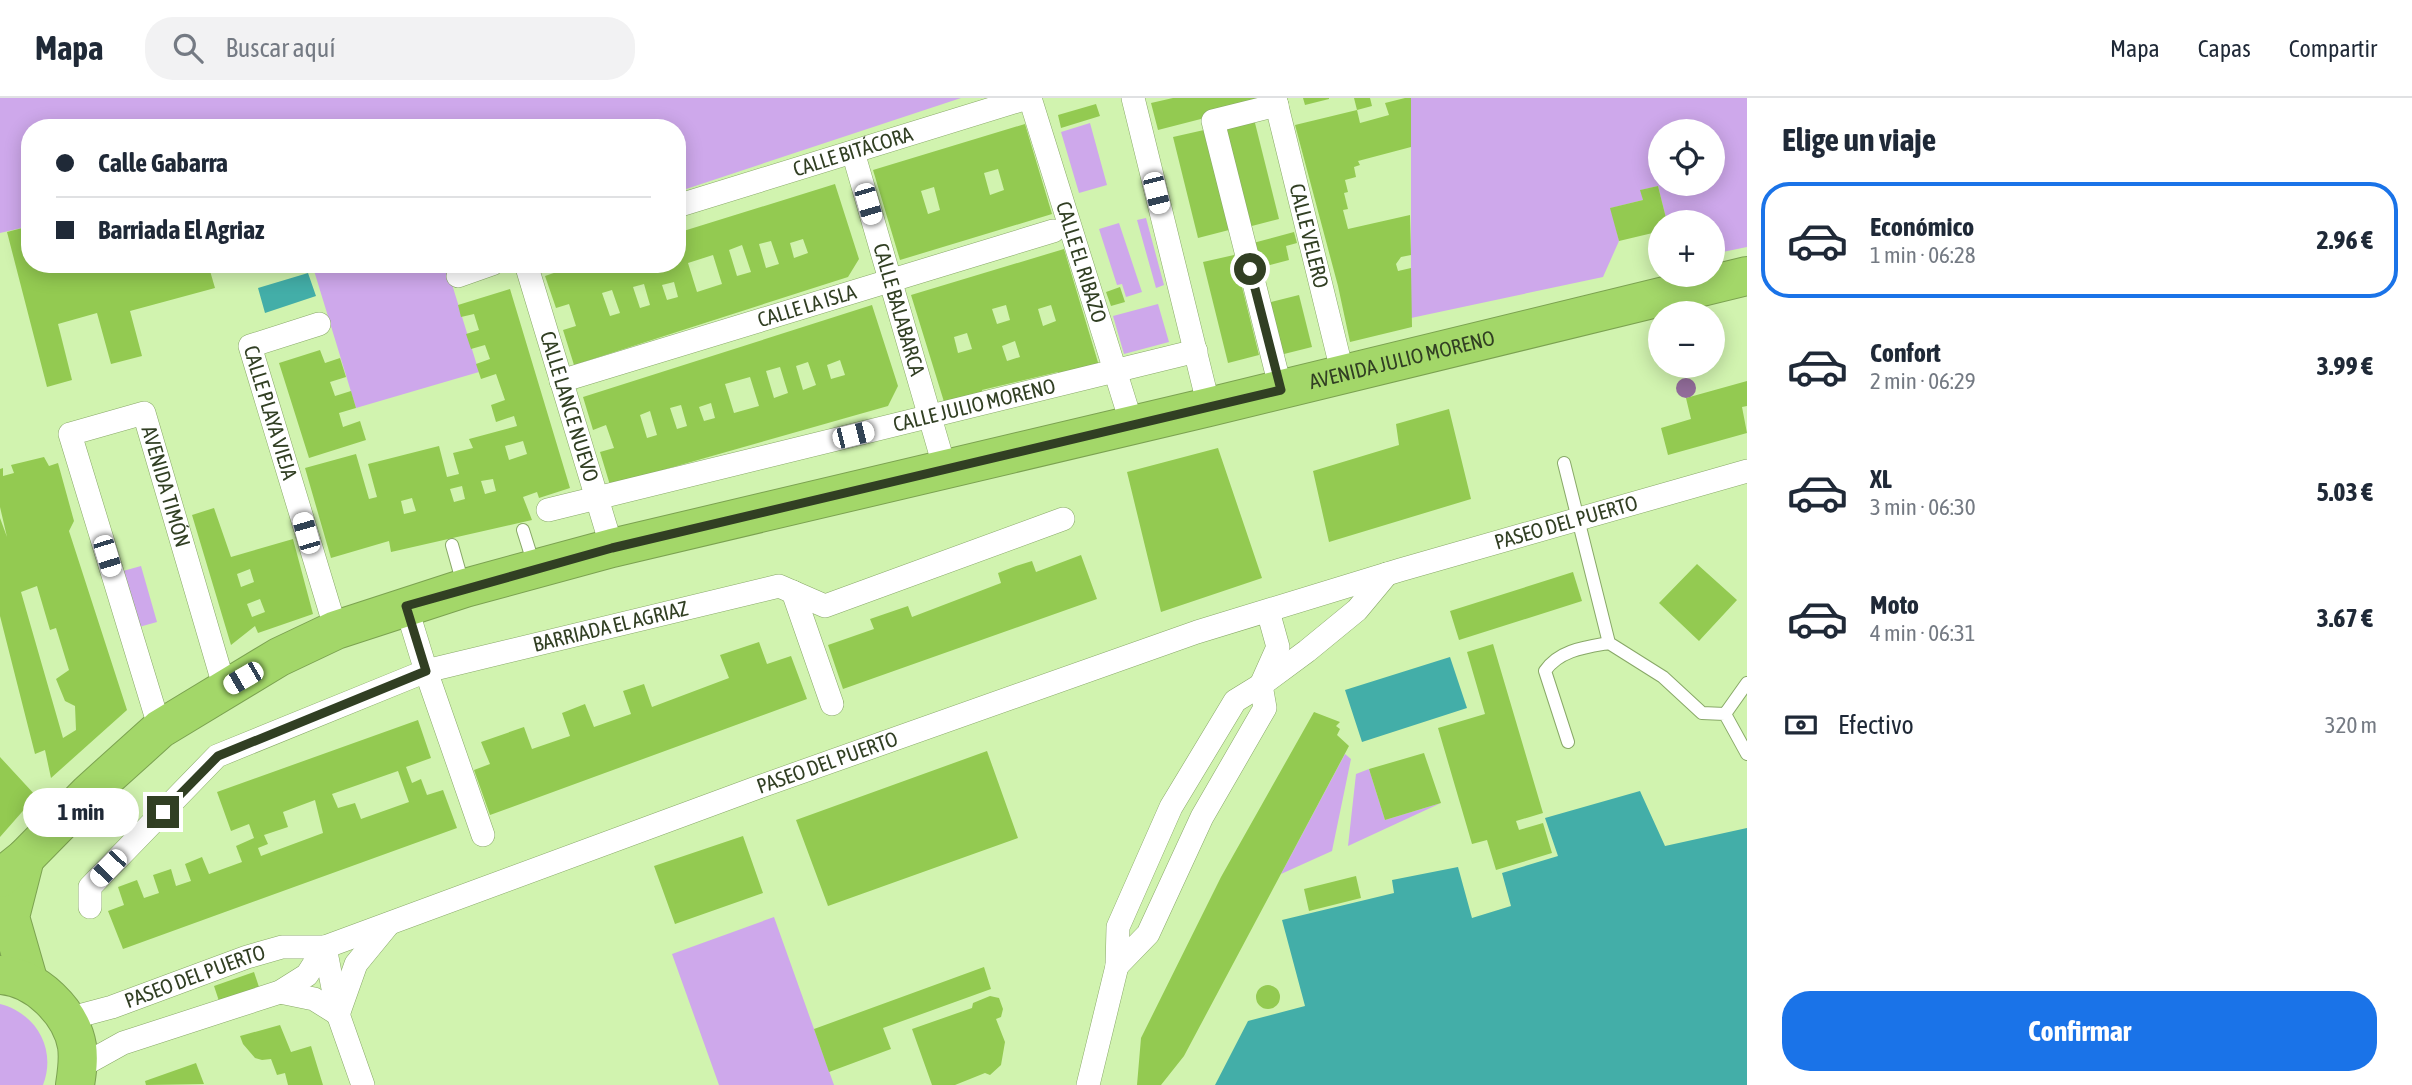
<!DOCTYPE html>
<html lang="es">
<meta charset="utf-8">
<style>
:root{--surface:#fff;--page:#f2f2f3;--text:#1f2937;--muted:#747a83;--line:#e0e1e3;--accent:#1a73e8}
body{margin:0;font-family:"Asap Condensed",sans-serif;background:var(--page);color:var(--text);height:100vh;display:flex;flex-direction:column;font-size:26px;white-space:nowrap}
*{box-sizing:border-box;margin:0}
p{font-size:23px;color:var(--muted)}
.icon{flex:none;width:38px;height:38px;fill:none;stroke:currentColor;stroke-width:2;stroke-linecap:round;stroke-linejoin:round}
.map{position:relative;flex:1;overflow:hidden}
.details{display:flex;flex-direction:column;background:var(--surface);width:665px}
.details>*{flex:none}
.hud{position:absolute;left:21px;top:21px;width:665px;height:154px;border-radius:28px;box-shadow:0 4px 18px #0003;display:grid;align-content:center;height:154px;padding:0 35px;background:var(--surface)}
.fabs{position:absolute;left:1648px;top:21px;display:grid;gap:14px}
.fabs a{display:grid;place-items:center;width:77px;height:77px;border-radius:50%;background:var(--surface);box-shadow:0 4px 18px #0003;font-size:35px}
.end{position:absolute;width:32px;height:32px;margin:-16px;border:9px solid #313f23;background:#fff;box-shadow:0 0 0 4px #fff}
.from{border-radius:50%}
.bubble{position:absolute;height:49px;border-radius:24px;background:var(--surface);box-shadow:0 4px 18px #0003;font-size:23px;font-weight:700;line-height:49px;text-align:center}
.car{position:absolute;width:21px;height:42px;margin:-21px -10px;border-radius:9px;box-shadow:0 0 5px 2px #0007;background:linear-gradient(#fff 24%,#345 0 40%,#fff 0 76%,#345 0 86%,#fff 0)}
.hud b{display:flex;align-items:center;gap:24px;height:66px;font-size:26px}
.hud b+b{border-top:2px solid var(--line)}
.hud i{width:18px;height:18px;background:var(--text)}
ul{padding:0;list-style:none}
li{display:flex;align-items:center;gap:21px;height:116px;margin:0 14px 10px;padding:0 21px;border:4px solid transparent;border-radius:28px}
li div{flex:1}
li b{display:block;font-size:26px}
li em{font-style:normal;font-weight:700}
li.current{border-color:var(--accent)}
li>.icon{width:63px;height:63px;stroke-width:1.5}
h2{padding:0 35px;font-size:32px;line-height:84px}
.pay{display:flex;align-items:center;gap:18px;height:77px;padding:0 35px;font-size:26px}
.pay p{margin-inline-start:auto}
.action{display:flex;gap:14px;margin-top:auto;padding:14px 35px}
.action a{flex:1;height:80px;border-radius:28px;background:var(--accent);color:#fff;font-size:28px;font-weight:700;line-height:80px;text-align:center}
header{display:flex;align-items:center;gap:42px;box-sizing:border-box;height:98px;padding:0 35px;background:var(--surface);border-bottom:2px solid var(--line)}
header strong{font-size:33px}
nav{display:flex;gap:38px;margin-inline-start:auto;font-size:24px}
.search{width:490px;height:63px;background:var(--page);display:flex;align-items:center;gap:18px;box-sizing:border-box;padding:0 24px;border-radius:28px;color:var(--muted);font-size:26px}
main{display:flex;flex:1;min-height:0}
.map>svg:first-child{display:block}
.green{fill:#cea8eb;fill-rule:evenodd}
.water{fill:#43aea8}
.building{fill:#93ca51;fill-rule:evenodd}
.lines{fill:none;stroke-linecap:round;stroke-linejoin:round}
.lane-casing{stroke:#88a867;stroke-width:14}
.street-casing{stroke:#88a867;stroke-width:24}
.highway-casing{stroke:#7ba250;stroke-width:40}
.lane{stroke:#fff;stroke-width:12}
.street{stroke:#fff;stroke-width:23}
.highway{stroke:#a3d769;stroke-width:38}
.tree{fill:#936d9b}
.route{stroke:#313f23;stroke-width:9}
.labels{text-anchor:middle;stroke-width:5;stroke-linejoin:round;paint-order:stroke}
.street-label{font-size:21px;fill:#313f23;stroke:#e2fec7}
</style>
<header>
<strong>Mapa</strong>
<div class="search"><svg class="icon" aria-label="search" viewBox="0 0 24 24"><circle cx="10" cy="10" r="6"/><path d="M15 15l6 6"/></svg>Buscar aquí</div>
<nav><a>Mapa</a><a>Capas</a><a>Compartir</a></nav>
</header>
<main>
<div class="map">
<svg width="1747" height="987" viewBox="0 0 1747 987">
<rect width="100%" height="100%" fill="#d1f3af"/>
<!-- green -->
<path class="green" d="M0,0H961L677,94V30H30V128L0,135Z
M1411,0H1747V149L1713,156V124H1667L1658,88L1641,92L1643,102L1611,110L1619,143L1603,179L1411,220ZM1661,33H1713V86H1661Z
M1090,25L1107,87L1079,95L1061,34Z
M1146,120L1164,187L1156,190L1137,122Z
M1119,125L1142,194L1126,199L1122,186L1117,187L1099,131Z
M312,166H456L447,170L479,274L356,310Z
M1158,206L1169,244L1124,256L1113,218Z
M141,468L157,524L139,529L123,473Z
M1345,656L1351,661L1332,753L1281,776Z
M1369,671L1385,722L1441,705L1348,748L1356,676Z
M774,819L834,987H719L672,856Z
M0,906C36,915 57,951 43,987H0Z"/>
<!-- water -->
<path class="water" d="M308,175L316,198L265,215L258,190Z
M1450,559L1467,610L1362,644L1345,592Z
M1640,693L1665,748L1747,730V987H1215L1248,923L1305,908L1282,822L1394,795L1392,782L1458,769L1472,820L1511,808L1502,775L1558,758L1545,720Z"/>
<!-- building -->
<path class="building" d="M1173,0H1266L1267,4L1158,32L1151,5Z
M1303,0H1329V1L1305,7Z
M1354,0H1370L1372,8L1357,12Z
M1405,0H1411V49L1358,63L1360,67L1354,69L1356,79L1345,82L1348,94L1344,95L1348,111L1343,112L1348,131L1410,117L1411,157L1401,159L1396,166L1398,173L1411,170L1412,229L1350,244L1338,188L1295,27L1357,12L1360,25L1389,17L1385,5Z
M1096,6L1100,18L1061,30L1058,17Z
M1254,21L1279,121L1248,129L1223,28Z
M1025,26L1052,116L900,162L873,72ZM998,71L1004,92L990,97L984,75ZM934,89L940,112L928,116L921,93Z
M1204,32L1229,132L1198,140L1173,39Z
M835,86L859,161L848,179L574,267L563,232L576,228L569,206L556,210L545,178L580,166H677V135ZM803,141L808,155L794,160L790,145ZM771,143L779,166L766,170L759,146ZM742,147L751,174L737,178L729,152ZM713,157L722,186L697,194L688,165ZM674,184L678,199L667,202L662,187ZM644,186L650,207L640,210L633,189ZM612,192L620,215L610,218L602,195Z
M1658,88L1667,124H1661V133L1619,143L1610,110L1643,102L1640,92Z
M30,128V166H208L215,190L130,213L142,258L111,266L97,215L58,226L72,282L47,289L7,134Z
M1294,134L1297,145L1286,148L1289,162L1259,170L1253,145Z
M1064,151L1100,271L1059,280L1058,274L982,292L983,298L945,307L911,197ZM1006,207L1010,222L997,226L992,211ZM1051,207L1056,223L1043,228L1038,211ZM967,235L972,251L958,255L954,239ZM1015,243L1020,259L1007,263L1002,248Z
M1234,157L1259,257L1228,265L1203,164Z
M1120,189L1125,204L1111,208L1106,194Z
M510,191L570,390L539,400L537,394L523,399L532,422L391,454L389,443L331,460L305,370L356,356L369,401L377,399L368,366L439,348L447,379L459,376L453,355L473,350L469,341L517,328L514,318L496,324L491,307L505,302L496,276L481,281L476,266L490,261L485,247L471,251L466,236L479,232L474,216L461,219L458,207ZM523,343L527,356L509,362L505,348ZM493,381L496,393L485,396L481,383ZM462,388L465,401L454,404L450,391ZM412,400L416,413L404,416L401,403Z
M1299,197L1312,249L1280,257L1267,205Z
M872,207L898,288L888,308L610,387L600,354L614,350L606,327L593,332L583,299ZM840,262L845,277L831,281L827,267ZM808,264L816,287L803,292L796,268ZM780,269L788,295L774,300L766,273ZM750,279L759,308L734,315L725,286ZM711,305L715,320L704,323L699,309ZM681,307L687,328L677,331L670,310ZM650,313L657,337L647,340L640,317Z
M320,252L325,265L340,260L346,279L330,284L335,298L351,293L356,310L339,315L343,329L360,323L366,342L309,360L279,265Z
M1747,283V308L1742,309L1747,335L1668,357L1661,330L1691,321L1686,300Z
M1449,311L1471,401L1329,444L1313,373L1399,347L1396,326Z
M1218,350L1262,480L1161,514L1127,374Z
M44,359L49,368L58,365L74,423L69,433L127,612L51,680L45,652L35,656L0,518V420L7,439L0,409V371L3,370V378L14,375L11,367ZM37,488L50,532L56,530L69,572L56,581L65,603L75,608L76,632L63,640L21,494Z
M214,410L231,459L293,441L313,516L258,535L255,528L231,547L192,417ZM250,471L254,484L241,489L237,476ZM260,501L265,514L252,519L247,506Z
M1081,457L1097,501L843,591L828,547L874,531L870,521L908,508L912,519L1001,485L998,475L1016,468L1032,463L1036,474Z
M1697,466L1737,502L1699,543L1659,505Z
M1573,474L1582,503L1459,542L1450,513Z
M759,544L767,566L791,558L807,601L490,717L474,672L490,666L481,644L524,629L532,651L570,638L562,615L585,606L594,629L631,616L623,593L644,586L652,609L729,580L720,557Z
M1493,546L1543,715L1516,723L1519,732L1543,725L1552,755L1496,772L1487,742L1472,746L1438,630L1485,616L1467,554Z
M1314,614L1340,624L1336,628L1340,631L1337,637L1349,648L1184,958L1161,987H1137L1141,940L1221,779Z
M418,622L431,660L406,669L412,685L421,681L427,697L443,692L457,730L123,851L108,813L124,807L118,789L137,782L144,800L159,795L153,777L171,771L176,788L191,783L185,766L202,759L209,776L242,764L236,748L254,740L249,726L231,733L217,694ZM398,673L409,704L361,721L355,705L338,710L332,696ZM315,702L323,735L261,758L258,750L268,746L264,737L288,729L283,714Z
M987,653L1018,740L828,808L796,722Z
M1424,655L1441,705L1385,722L1369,671Z
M0,659L36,698L0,739Z
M743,738L763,795L675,826L654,768Z
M1356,778L1361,800L1309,813L1304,791Z
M984,869L991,891L883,930L891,951L829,974L814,931Z
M254,874L259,889L219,903L214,888Z
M1256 899a12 12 0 1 1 24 0a12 12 0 1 1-24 0Z
M990,898L999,900L1003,911L1001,919L996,921L1005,944L1001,967L990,977L985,975L955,987H932L912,931L972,910L973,905Z
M280,927L291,954L311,948L323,987H288L285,975L277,977L271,961L262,962L255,960L243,946L240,938Z
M196,965L204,986L146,987L145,983Z"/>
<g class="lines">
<defs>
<path id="lane" d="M1564,365L1609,545C1586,549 1559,552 1545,573L1568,644
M523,432L534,467
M452,447L463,486
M1609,545L1663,579L1702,615L1725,616L1747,585
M1725,616L1747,656"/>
<g id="street">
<path id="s1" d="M1030,0L1132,327"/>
<path d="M1133,0L1209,309"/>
<path id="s2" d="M1275,0L1343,277"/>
<path d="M1277,7L1213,23L1281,292"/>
<path id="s3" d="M853,54L945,371"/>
<path id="s4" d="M677,108L1027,0"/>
<path id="s5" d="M526,166L612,450"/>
<path d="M458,178L492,166"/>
<path id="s6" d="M319,226L250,248L336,532"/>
<path id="s7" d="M561,283L1053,133"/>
<path id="s8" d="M548,412L1196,253"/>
<path d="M793,494L832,606"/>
<path d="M406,508L426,573L483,737"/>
<path id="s9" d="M160,631L70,336L144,315L225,591"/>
<path id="s10" d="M90,809V789L217,658L426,573L779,488L825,508L1063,421"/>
<path d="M325,849L338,916L363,987"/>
<path d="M1117,868L1148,836L1202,719L1265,610L1261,587L1278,549L1268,513"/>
<path d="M280,894L314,901L338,916"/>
<path d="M339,914L356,866L388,827"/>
<path id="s11" d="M67,921L112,909L247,859L282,849H325L756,690L1197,534L1400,472L1747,373"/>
<path d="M78,970L123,945L280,894L307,877L325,849"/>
<path d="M1088,987L1117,868L1118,829L1171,709L1235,603L1261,587L1307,553L1357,512L1387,476"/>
</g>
<g id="highway">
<path d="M25,760L10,819L29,885"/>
<path id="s12" d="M0,780L25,760L89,695L160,631L279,559L336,532L465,490L612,450L1209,309L1747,178"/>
<path d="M0,877C36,879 71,914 77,948C79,962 77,974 75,987"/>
</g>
</defs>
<!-- lane casing -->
<use href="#lane" class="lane-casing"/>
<!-- street casing -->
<use href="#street" class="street-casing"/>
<!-- highway casing -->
<use href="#highway" class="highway-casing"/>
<!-- lane -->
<use href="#lane" class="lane"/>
<!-- street -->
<use href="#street" class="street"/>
<!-- highway -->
<use href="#highway" class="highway"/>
</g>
<!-- trees -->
<circle class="tree" cx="1686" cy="290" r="10"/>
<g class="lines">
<!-- route -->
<path class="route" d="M163,714L218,658L426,573L406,508L612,450L1281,292L1250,171"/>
</g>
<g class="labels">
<!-- street labels -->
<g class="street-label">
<text dy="7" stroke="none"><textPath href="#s4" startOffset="184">CALLE BITÁCORA</textPath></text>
<text dy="7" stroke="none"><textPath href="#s2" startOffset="142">CALLE VELERO</textPath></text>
<text dy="7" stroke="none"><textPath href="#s1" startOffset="172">CALLE EL RIBAZO</textPath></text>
<text dy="7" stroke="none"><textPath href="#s7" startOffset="257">CALLE LA ISLA</textPath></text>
<text dy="7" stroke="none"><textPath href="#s3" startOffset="164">CALLE BALABARCA</textPath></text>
<text dy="7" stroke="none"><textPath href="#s12" startOffset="1521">AVENIDA JULIO MORENO</textPath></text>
<text dy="7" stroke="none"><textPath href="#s5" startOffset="149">CALLE LANCE NUEVO</textPath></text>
<text dy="7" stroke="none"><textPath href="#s8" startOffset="439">CALLE JULIO MORENO</textPath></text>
<text dy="7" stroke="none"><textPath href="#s6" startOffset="142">CALLE PLAYA VIEJA</textPath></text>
<text dy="7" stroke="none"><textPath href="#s9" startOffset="462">AVENIDA TIMÓN</textPath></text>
<text dy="7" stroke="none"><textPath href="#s11" startOffset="1582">PASEO DEL PUERTO</textPath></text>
<text dy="7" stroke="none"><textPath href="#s10" startOffset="618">BARRIADA EL AGRIAZ</textPath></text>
<text dy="7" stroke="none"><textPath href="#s11" startOffset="805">PASEO DEL PUERTO</textPath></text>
<text dy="7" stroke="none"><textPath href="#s11" startOffset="135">PASEO DEL PUERTO</textPath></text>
</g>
</g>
</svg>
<div class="fabs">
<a><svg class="icon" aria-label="locate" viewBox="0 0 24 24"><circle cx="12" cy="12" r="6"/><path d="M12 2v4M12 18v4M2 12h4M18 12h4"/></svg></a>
<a>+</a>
<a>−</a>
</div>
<i class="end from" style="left:1250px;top:171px"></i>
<i class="end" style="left:163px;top:714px"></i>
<div class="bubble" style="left:23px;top:690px;width:116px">1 min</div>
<i class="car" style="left:1156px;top:95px;rotate:166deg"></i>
<i class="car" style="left:868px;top:106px;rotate:164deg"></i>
<i class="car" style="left:853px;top:337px;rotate:76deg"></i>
<i class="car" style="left:306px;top:435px;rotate:344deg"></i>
<i class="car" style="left:107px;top:458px;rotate:163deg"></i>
<i class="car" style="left:243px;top:580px;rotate:240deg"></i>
<i class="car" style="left:108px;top:770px;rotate:224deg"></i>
<div class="hud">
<b><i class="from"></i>Calle Gabarra</b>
<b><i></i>Barriada El Agriaz</b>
</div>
</div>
<section class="details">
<h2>Elige un viaje</h2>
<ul>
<li class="current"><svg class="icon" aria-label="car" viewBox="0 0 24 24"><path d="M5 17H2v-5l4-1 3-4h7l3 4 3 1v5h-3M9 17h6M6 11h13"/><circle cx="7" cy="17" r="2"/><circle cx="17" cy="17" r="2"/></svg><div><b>Económico</b><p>1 min · 06:28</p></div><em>2.96 €</em></li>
<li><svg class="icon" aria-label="car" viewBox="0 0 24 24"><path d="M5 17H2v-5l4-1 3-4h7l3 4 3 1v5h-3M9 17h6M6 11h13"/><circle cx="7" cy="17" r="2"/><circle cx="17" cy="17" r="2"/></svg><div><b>Confort</b><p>2 min · 06:29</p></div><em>3.99 €</em></li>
<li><svg class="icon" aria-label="car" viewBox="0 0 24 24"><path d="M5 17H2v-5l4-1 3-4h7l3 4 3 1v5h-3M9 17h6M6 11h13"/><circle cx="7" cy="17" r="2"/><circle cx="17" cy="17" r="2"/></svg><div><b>XL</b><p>3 min · 06:30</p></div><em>5.03 €</em></li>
<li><svg class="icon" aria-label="car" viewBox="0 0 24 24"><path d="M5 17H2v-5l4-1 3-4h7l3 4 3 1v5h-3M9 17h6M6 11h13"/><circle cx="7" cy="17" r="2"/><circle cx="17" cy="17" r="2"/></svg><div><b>Moto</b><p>4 min · 06:31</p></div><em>3.67 €</em></li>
</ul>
<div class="pay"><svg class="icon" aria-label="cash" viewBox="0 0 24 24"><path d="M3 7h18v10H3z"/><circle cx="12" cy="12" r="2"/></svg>Efectivo<p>320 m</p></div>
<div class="action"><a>Confirmar</a></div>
</section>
</main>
